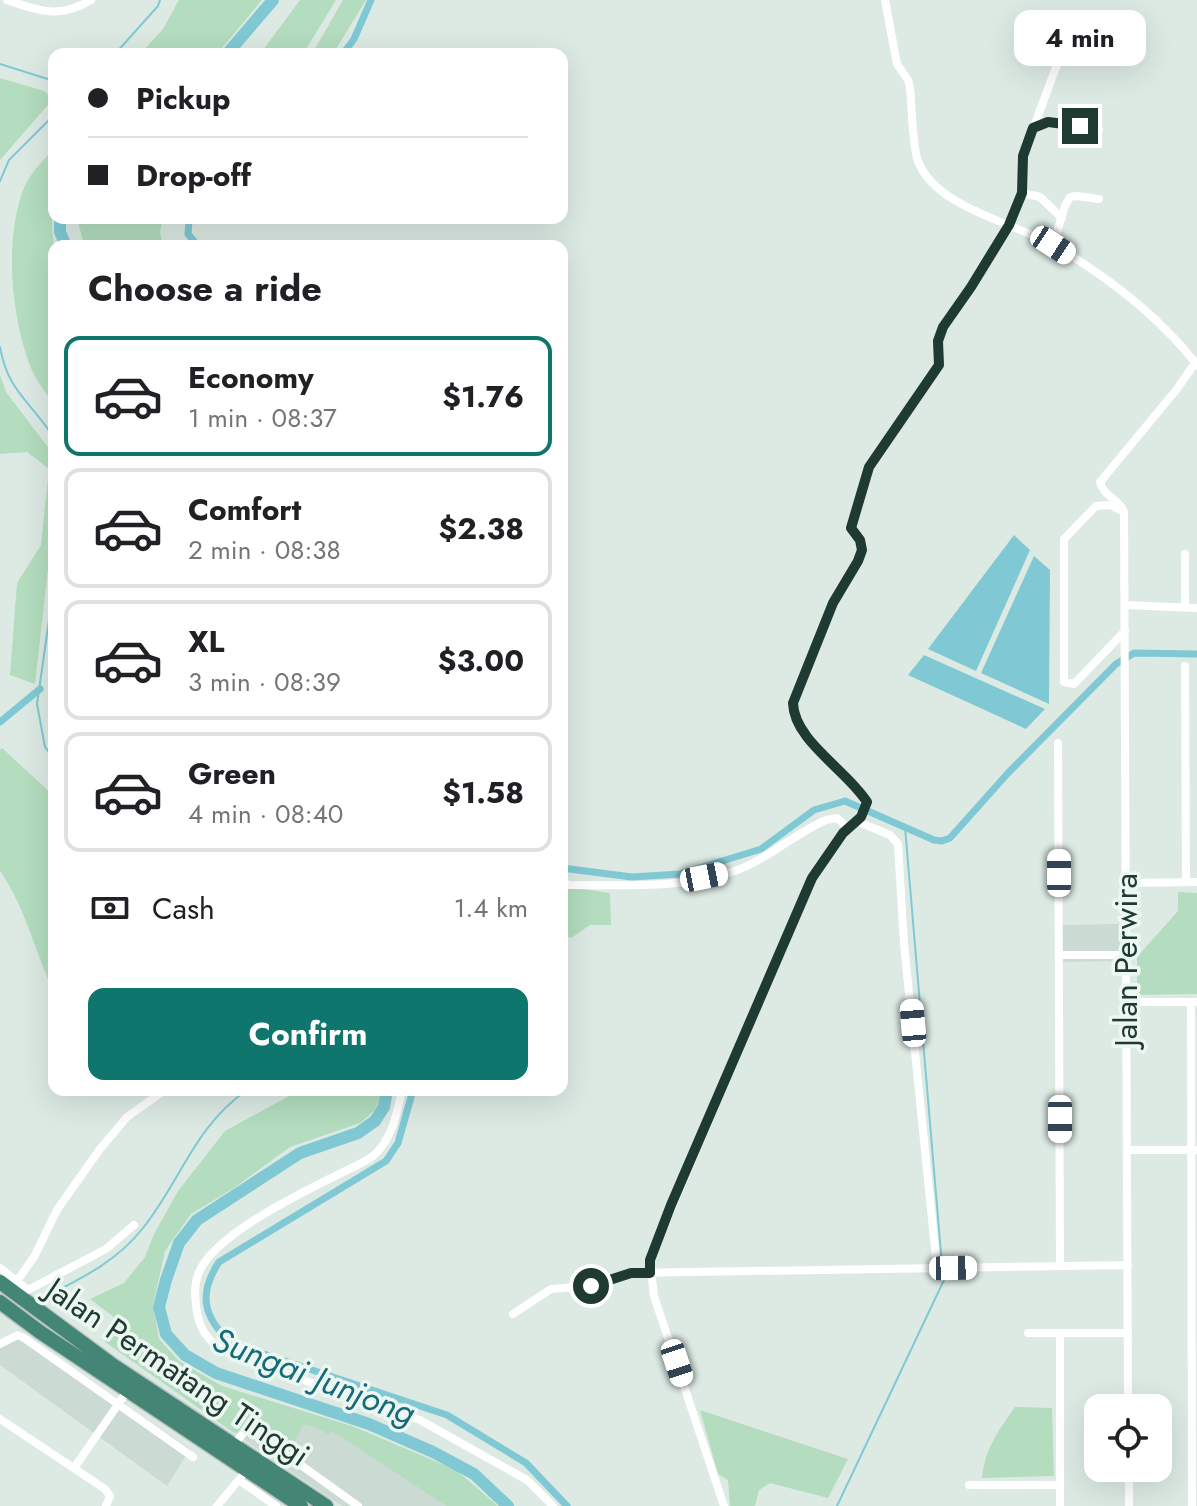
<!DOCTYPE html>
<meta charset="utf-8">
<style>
:root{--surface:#fff;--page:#f2f2f2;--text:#202124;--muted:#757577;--line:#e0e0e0;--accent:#0f766e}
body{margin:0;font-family:Jost,sans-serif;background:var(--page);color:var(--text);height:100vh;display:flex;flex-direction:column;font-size:30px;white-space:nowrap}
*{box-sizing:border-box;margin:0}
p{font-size:26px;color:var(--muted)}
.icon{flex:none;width:44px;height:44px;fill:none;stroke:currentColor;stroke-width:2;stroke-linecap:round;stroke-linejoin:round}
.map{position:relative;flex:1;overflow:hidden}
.side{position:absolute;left:48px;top:240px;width:520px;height:856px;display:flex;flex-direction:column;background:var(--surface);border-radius:16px;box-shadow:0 8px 32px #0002}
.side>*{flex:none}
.top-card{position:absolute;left:48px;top:48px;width:520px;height:176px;border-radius:16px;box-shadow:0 8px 32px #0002;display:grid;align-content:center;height:176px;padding:0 40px;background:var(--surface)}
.buttons{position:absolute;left:1084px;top:1394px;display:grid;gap:16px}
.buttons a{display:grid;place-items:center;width:88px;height:88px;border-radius:16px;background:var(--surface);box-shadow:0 8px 32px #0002;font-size:40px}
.end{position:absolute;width:36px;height:36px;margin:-18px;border:10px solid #1e3a32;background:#fff;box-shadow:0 0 0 4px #fff}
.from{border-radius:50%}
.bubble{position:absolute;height:56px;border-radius:16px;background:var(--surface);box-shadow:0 8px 32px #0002;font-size:26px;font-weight:700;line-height:56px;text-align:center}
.car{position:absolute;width:24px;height:48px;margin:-24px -12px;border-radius:10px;box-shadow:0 0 6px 2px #0007;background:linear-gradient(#fff 24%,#345 0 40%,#fff 0 76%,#345 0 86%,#fff 0)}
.top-card b{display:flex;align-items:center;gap:28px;height:76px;font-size:30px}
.top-card b+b{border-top:2px solid var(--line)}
.top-card i{width:20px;height:20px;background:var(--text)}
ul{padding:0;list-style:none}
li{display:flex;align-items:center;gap:24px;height:120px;margin:0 16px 12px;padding:0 24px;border:4px solid var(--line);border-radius:16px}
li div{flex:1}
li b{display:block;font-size:30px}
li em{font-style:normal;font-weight:700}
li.active{border-color:var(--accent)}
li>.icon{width:72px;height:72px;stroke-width:1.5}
h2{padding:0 40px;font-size:36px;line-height:96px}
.pay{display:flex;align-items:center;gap:20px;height:88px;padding:0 40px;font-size:30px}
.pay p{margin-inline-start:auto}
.button{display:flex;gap:16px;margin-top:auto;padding:16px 40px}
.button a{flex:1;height:92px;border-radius:16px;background:var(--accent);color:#fff;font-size:32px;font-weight:700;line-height:92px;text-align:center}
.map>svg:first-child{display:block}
.built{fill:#cbdad3}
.green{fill:#b3ddbe}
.water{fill:#80c9d4}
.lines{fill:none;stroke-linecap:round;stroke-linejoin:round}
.stream{stroke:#80c9d4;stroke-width:2}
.canal{stroke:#80c9d4;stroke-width:7}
.river{stroke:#80c9d4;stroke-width:12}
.trunk-casing{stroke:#bcc4c2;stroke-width:17}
.minor{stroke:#fff;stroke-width:8}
.trunk{stroke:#438675;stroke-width:14}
.route{stroke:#1e3a32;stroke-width:10}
.labels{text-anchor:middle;stroke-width:7;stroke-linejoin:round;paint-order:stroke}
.street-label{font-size:32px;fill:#1e3a32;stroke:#edf7f2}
.water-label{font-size:34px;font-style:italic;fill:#156b79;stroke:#edf7f2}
</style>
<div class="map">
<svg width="1197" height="1506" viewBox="0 0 1197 1506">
<rect width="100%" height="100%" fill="#ddeae4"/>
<!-- built -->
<path class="built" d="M1121,924V961L1062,962L1061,925Z
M19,1330L190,1449L167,1486L0,1365V1340Z
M255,1424L294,1445L303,1425L315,1427L327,1434L333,1432L446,1506H342L234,1433Z"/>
<!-- green -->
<path class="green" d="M179,0H262L217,54H140L163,29Z
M300,0H336L303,54H260Z
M343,0H366L333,54H312Z
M0,78L44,91L53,99L0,160Z
M54,148C54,167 49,234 55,246L54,405C45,391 34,378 29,363C11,313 5,243 22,193C28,175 42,162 54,148Z
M77,218H163L160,232L163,246H88L83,241Z
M0,375L6,392L54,455V515L35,684L10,675L17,583L41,545L49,469L27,452L0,454Z
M2,748L54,796V992C35,953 26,908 0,871V750Z
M562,886L610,893L611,925H590L571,938L562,935Z
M1178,892L1197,893V994L1137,995V957L1178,911Z
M300,1090H381L379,1102L374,1111L360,1123L290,1147L234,1188L191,1214L165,1251L153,1305L159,1339L179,1361L222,1386L352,1426L456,1470L498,1506H446L333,1432L327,1434L315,1427L303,1425L294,1445L287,1448L256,1425L252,1429L249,1427L234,1433L105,1342L119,1321L90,1299L124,1283L145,1257L154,1234L178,1191L225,1131Z
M1015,1407L1052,1408L1054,1476L982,1478C985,1449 998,1431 1015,1407Z
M700,1410L848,1459L828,1498L770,1483L759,1490L755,1506H730L728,1480L718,1474Z"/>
<!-- water -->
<path class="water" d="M1014,535L1030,550L976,671L928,649Z
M1034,556L1050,570L1049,704L981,673Z
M924,655L1045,709L1026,729L908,675Z"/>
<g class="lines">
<!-- stream -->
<path class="stream" d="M115,54L158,6L160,0
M0,64L54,81
M0,181L9,160L54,115
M0,347C8,393 32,402 54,438
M54,585L37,704L45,747L54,758
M905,827L942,1265
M37,1301C76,1281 116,1263 143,1228C181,1180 195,1126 247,1090
M837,1506L944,1280L943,1271"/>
<!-- canal -->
<path class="canal" d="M343,54L354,39L371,0
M193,218L189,221L188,234L198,246
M0,722L40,689
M562,868L632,877L680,874L761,849L814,810L845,801L934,840L942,841L950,838L1008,773L1116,664L1134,653L1197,654
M413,1090L398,1143L386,1161L219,1262C198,1294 203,1317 231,1343L447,1415L526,1463L567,1506"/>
<!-- river -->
<path class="river" d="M227,54L273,0
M60,218V232L66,246
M387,1090L384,1107L375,1121L358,1133L300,1153L197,1220L179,1243L166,1280L159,1307L166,1334L185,1355L216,1373L369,1424L433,1452L474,1474L508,1506"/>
<defs>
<path id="trunk" d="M0,1282L111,1364L326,1506
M0,1302L40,1332L301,1506"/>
</defs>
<!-- trunk casing -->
<use href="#trunk" class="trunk-casing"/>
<!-- minor -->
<path class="minor" d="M7,0C39,11 59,19 91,0
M885,0L897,64L908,80L910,88C912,107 912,145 918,161C936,209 1017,223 1057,247C1109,278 1159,316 1197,365
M1033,128C1056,118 1075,125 1099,130
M1022,193L1040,197L1062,218
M1053,245L1065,206L1070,197L1077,196L1099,199
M1124,512L1110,505L1096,506L1064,539V682L1074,684L1125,631
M1185,554V607
M1125,605L1197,608
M1185,666L1186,882
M1058,743L1060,1266
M856,821L890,835L898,844L904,944L937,1268
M562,882L569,885C623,885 683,889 735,871C768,859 794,834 826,820L837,818L848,828
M1126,883L1197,882
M1059,955H1126
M1126,1002H1197
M1191,1002L1192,1506
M402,1090C397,1113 392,1140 373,1156C362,1164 347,1170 335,1176C299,1194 210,1237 198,1275C194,1285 195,1295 196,1305C198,1334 214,1348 239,1358L420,1420L527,1480L553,1506
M1127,1150H1197
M0,1268L28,1290L106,1249L134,1225
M17,1281L34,1257L57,1210L100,1149L127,1117L165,1090
M513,1314L551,1289L591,1286L631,1273L1128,1265
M1028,1333H1128
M1060,1333V1506
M0,1344L18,1335L24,1338L193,1457
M1128,1408L1124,512C1119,499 1103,496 1100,482L1177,389L1195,363
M0,1419L105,1489L110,1496L106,1506
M234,1445L244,1432L252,1430L358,1506
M74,1468L128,1390
M1129,1468V1506
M239,1480L276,1506
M969,1485H1060
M217,1506L247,1470
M724,1506L654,1296L650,1260L656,1245L812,878L843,833L861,817L867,802C847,770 794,742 793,703L833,603L858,561L862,550L860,540L851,528L869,467L939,365L938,341L943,327L971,287L1009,225L1022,193L1023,156L1068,35C1083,22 1103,27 1121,31"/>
<!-- trunk -->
<use href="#trunk" class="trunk"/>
</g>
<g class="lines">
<!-- route -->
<path class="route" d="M591,1286L631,1273H650V1260L671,1205L812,878L843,833L861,817L867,802C847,770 794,741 793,703L833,603L858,561L862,550L860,540L851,528L869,467L939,365L938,341L943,327L971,287L1009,225L1022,193L1023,156L1033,128L1048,122L1080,126"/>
</g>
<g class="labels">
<!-- street labels -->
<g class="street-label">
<text transform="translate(1126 960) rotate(-90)" y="11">Jalan Perwira</text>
<text transform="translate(178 1372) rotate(34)" y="11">Jalan Permatang Tinggi</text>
</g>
<!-- water labels -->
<g class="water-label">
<text transform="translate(314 1376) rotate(21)" y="12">Sungai Junjong</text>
</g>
</g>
</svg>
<div class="buttons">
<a><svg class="icon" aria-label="locate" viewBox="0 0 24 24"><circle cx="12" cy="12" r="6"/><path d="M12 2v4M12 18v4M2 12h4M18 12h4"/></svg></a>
</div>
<i class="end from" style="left:591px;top:1286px"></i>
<i class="end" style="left:1080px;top:126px"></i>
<div class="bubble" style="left:1014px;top:10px;width:132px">4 min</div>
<i class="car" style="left:1053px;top:245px;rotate:123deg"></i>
<i class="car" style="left:1059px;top:873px;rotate:0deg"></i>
<i class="car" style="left:704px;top:877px;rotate:79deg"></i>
<i class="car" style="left:913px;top:1023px;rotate:355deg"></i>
<i class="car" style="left:1060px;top:1119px;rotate:180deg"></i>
<i class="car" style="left:953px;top:1268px;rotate:89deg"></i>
<i class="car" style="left:677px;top:1363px;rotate:162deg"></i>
<div class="top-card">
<b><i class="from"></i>Pickup</b>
<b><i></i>Drop-off</b>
</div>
<section class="side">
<h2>Choose a ride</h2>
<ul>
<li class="active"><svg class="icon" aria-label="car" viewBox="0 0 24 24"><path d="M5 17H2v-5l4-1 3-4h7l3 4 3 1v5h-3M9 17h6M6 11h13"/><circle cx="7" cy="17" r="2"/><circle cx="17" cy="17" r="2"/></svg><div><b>Economy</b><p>1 min · 08:37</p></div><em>$1.76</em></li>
<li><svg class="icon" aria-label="car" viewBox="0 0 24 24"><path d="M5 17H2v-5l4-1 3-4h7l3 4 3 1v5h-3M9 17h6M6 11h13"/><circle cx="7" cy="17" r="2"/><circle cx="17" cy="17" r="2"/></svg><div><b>Comfort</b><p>2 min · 08:38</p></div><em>$2.38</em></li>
<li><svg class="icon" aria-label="car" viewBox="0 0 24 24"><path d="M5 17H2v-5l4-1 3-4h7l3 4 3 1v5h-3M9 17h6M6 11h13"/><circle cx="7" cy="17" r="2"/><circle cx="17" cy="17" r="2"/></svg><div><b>XL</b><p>3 min · 08:39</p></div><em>$3.00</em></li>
<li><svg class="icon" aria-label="car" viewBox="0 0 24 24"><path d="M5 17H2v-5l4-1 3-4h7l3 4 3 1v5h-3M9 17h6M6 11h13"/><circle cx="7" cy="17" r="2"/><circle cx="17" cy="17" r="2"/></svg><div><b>Green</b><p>4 min · 08:40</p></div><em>$1.58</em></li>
</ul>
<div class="pay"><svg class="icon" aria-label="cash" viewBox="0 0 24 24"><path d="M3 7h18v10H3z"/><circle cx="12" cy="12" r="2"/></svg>Cash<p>1.4 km</p></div>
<div class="button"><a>Confirm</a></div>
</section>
</div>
